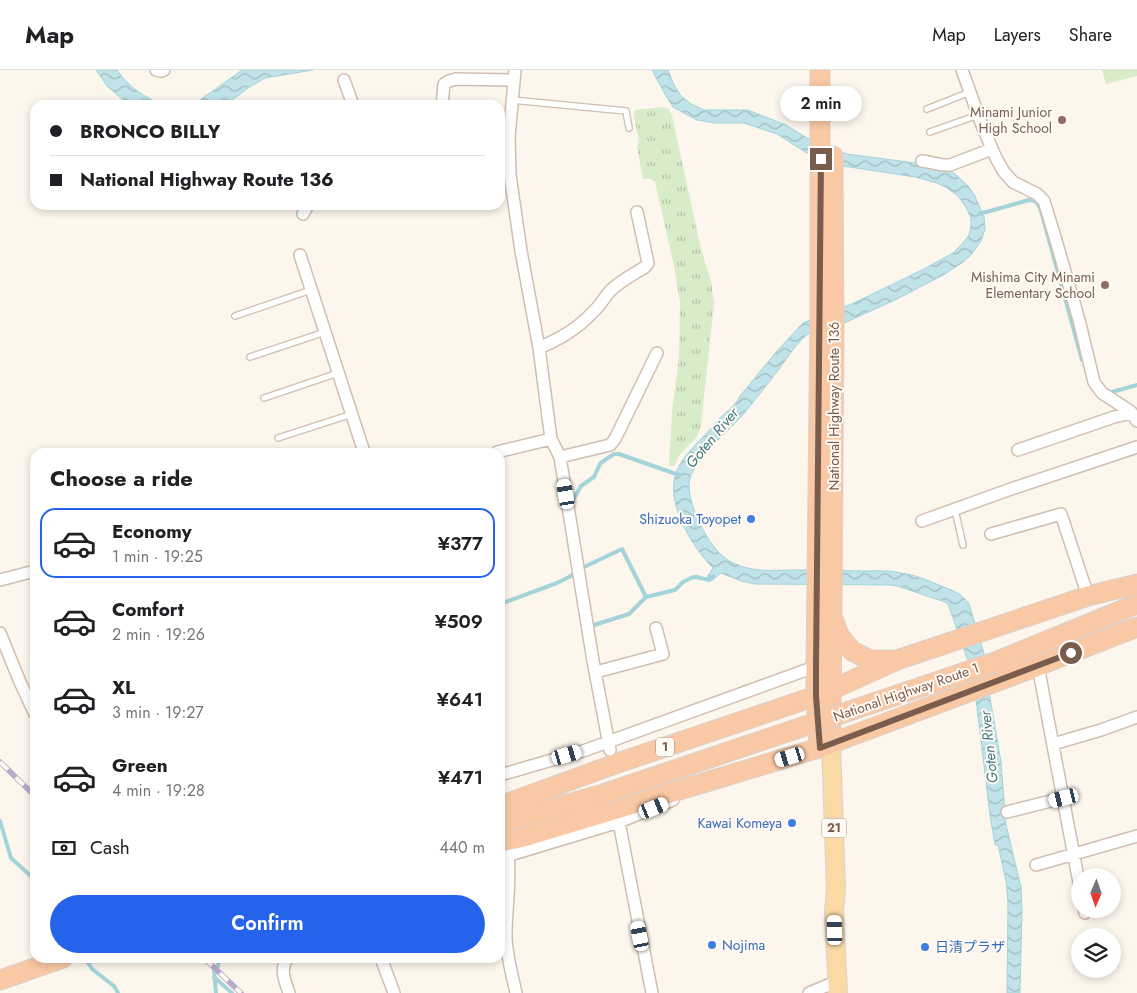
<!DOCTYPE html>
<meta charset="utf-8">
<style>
:root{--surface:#fff;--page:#f6f6f6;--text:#202124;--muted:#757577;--line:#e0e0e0;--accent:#2563eb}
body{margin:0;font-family:Jost,"Noto Sans JP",sans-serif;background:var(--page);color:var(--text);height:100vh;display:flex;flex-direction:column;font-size:19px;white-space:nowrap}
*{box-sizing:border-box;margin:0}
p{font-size:16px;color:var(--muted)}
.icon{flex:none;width:28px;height:28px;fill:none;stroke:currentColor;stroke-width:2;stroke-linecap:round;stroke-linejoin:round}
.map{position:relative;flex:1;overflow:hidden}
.panel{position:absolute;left:30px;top:378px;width:475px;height:515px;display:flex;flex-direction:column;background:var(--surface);border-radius:15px;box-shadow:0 2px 8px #0003}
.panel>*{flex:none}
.banner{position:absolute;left:30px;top:30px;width:475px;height:110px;border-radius:15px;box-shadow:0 2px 8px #0003;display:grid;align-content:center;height:110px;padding:0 20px;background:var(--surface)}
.needle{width:32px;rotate:182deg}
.tools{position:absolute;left:1071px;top:798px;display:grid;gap:10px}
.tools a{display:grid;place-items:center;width:50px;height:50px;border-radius:50%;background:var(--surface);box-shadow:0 2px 8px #0003;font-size:25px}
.end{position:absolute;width:22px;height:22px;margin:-11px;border:6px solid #7a5c4d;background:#fff;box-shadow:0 0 0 2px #fff}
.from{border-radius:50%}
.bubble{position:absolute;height:35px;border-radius:18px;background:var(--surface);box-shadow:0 2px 8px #0003;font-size:16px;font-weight:600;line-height:35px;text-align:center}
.car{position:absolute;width:15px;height:30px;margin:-15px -8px;border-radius:6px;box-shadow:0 0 4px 1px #0007;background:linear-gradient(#fff 24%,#345 0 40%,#fff 0 76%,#345 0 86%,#fff 0)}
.banner b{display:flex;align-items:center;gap:18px;height:48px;font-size:19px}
.banner b+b{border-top:1px solid var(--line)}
.banner i{width:12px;height:12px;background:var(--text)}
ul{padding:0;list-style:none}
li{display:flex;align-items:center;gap:15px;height:70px;margin:0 10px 8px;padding:0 10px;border:2px solid transparent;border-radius:15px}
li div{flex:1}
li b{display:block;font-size:19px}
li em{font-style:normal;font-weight:600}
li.selected{border-color:var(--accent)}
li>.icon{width:45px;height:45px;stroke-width:1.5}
h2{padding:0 20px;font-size:22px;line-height:60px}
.pay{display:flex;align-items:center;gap:12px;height:55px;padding:0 20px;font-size:19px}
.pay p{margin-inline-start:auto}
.primary-button{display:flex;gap:10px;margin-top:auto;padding:10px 20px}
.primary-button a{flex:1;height:58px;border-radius:30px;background:var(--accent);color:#fff;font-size:20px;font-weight:600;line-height:58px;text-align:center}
header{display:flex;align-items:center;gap:30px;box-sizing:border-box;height:70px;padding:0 25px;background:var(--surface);border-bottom:1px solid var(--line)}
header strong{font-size:24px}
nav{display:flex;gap:28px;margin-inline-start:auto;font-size:18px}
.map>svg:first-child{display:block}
.grass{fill:url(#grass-tufts)}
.pitch{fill:#d8ecc9}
.water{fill:url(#water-waves);stroke:#a5d3da}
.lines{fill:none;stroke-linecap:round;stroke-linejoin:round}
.stream{stroke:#a5d3da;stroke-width:4}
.service-casing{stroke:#d1beb0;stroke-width:8}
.minor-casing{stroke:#d1beb0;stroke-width:14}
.primary-casing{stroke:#dad1cd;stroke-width:20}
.trunk-casing{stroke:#dad1cd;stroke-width:21}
.service{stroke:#fff;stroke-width:5.5}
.minor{stroke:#fff;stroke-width:11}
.primary{stroke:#fbd9a5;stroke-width:18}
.trunk{stroke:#f9c8a4;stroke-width:19}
.rail-casing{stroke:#b9a8c9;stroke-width:5.5}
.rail{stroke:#fffaf3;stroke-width:4;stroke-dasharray:11;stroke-linecap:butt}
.trunk-bridge-casing{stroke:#dad1cd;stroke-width:21;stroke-linecap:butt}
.trunk-bridge{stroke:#f9c8a4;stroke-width:19}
.route{stroke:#7a5c4d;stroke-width:6}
.education-dot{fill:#8d6e63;stroke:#fffaf3;stroke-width:2}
.shop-dot{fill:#3f7fe0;stroke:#fffaf3;stroke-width:2}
.labels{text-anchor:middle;stroke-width:4;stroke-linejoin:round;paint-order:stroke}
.shield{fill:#fffaf3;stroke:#a28b7f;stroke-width:1}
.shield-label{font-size:12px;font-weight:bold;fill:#7a5c4d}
.education-label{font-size:14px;fill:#785e54;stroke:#fffaf3;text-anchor:end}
.street-label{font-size:14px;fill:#7a5c4d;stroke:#fffaf3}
.shop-label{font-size:14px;fill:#366cbe;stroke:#fffaf3;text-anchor:end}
.water-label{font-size:15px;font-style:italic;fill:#437c86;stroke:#fffaf3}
</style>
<header>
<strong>Map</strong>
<nav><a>Map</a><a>Layers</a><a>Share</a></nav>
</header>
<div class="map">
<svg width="1137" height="923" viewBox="0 0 1137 923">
<defs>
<pattern id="grass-tufts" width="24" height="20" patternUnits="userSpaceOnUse" patternTransform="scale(1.25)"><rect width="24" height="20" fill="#d8ecc9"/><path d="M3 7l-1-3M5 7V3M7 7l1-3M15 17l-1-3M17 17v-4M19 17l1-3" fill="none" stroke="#b4c2a5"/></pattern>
<pattern id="water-waves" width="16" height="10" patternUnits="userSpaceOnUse" patternTransform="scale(1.25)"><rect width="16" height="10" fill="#bfe3e8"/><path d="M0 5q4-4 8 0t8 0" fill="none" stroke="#a0bbbe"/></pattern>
</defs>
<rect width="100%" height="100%" fill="#fdf6ec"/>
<!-- grass -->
<path class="grass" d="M662,37L669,39L672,46L701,179L711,211L714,233L701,355L697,367L680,384L674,396H669L672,341L679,288L680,233L674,196L655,112L651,109H643L637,77L639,71L634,46L635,40Z"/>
<!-- pitch -->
<path class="pitch" d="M1102,0H1137V6L1106,14Z"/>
<!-- water -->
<path class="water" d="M96,0H117C127,16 146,28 163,35H129L107,16Z
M242,0H313L265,8L248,18L226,35H193Z
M652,0H668L674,15L681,26L691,34L704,40H748L786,55L807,68L818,73L847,84L923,94L944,98L955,104L968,116L974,124L984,147L985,159L981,171L971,185L963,192L945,204L895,230L842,254L811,262C798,270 788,287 779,299C767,315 754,331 741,347C727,362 696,388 690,408C684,429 708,476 725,488C748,504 773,500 799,500C820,500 842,501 863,501C876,501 889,500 901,503C915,505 928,510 941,516C952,520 963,524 969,534L989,600L990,610L989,622L1001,692L1006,755L1021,817L1022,839L1020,923H1007L1008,832L1006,811L998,775H995L990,745L973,605L948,534L945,532L897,516L890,515L755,514L741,511L721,503L711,511L707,507L713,498C692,477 662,429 678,398C687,380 705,367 717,351C724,343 736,336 740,326L776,282L803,253L854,233L924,199L953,183L962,174L969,165L971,155V148L966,137L958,126L947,118L937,113L915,107L843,96L805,82L777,64L744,53H715L697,50L689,46L673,37L665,24Z"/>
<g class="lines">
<!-- stream -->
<path class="stream" d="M979,144L1029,130C1037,130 1038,134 1041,141L1082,290
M1112,322L1137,315
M572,432L581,416L594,407L600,394L602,392L614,384H619L679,405
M500,534L557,513L569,507L584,497L622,479L646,527L675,520L683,512L691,508L696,507L709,510L713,506
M594,555L629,544L646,527
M0,751L11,788L34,809L35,811
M85,888L92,899L114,916L118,923
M218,888L219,891L218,896
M214,901L216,923
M214,907L232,923"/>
<defs>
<path id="service" d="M512,30L626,41L629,58
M927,39L970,22
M930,62L978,45
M235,246L311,220
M250,287L325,262
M264,328L338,303
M278,368L352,344
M955,440L963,475"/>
<path id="minor" d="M156,0L161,1L164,0
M515,0L509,67L510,105L521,181L539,278L551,369L560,387L593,591L610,680
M962,0L983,58L997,90L1004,102L1013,112L1037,124L1044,131L1055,167L1079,250L1094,312L1102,323L1130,341L1137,351
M344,10L353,35
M442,35L444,14L449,11L456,9L514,10
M922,91C932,92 941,96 950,95L992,79
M303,144L308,135
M300,185L364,382
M539,278C561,268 576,260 593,242C600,236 604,228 610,221C620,211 634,204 645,197L648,193L637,142
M1018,380L1114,347L1132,343
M497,382L551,369
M560,387L610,375L615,369L657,283
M922,451L1011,419L1137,377
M991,464L1061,444L1088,526
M0,510L35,501
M0,563L20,612L35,644
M1038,596L1080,818
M596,602L663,584L656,558
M1053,674L1101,660L1137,647
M500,705L583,681L820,595
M1007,742L1063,728
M619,752L652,923
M508,786C511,812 506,838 506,865C506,884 512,904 516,923
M500,788L619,752L673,730
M1036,795L1137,766
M1084,839L1085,843
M288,888C279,898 285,911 289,923
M381,888L394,923
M809,923L838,911"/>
<path id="primary" d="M831,673L836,819L834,842L838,923"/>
<path id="trunk" d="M834,551L839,565L852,581L870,590H892
M995,592L1137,534
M831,661L834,261L833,86
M819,678L816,626V597L820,242V0
M500,736L618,693L816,626L831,620L897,590L1088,526L1137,514
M500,753L603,724
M500,772L524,767L819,678L1038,596L1137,557
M0,910L63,888"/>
</defs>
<!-- service casing -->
<use href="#service" class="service-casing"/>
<!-- minor casing -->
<use href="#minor" class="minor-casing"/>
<!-- primary casing -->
<use href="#primary" class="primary-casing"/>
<!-- trunk casing -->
<use href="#trunk" class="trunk-casing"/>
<!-- service -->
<use href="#service" class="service"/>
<!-- minor -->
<use href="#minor" class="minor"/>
<!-- primary -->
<use href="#primary" class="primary"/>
<!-- trunk -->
<use href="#trunk" class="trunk"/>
<defs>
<path id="rail" d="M0,692L35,726
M204,888L241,923"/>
</defs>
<!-- rail casing -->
<use href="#rail" class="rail-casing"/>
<!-- rail -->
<use href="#rail" class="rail"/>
<defs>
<path id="trunk-bridge" d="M603,724L995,592"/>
</defs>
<!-- trunk-bridge casing -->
<use href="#trunk-bridge" class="trunk-bridge-casing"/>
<!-- trunk-bridge -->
<use href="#trunk-bridge" class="trunk-bridge"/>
</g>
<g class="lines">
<!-- route -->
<path class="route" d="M821,89L816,597V626L820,678L1071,583"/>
</g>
<!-- markers -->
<g class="education-dot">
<circle cx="1062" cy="50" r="5"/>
<circle cx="1105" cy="215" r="5"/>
</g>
<g class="shop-dot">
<circle cx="751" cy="449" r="5"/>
<circle cx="792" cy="753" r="5"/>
<circle cx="712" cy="875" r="5"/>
<circle cx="925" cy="877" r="5"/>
</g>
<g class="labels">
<!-- shield labels -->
<g class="shield">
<rect x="656" y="667.5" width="18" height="19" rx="4"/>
<rect x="821.5" y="748.5" width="25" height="19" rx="4"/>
</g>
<g class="shield-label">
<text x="665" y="681">1</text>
<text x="834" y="762">21</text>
</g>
<!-- education labels -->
<g class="education-label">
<text x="1052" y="47">Minami Junior<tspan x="1052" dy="16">High School</tspan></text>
<text x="1095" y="212">Mishima City Minami<tspan x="1095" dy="16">Elementary School</tspan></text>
</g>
<!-- street labels -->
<g class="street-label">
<text transform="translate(834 336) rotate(-90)" y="5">National Highway Route 136</text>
<text transform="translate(906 622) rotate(-19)" y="5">National Highway Route 1</text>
</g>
<!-- shop labels -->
<g class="shop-label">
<text x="741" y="454">Shizuoka Toyopet</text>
<text x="782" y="758">Kawai Komeya</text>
<text x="722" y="880" text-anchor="start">Nojima</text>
<text x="935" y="882" text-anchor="start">日清プラザ</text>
</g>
<!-- water labels -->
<g class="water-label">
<text transform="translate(712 368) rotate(-50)" y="5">Goten River</text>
<text transform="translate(989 677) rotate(-96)" y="5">Goten River</text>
</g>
</g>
</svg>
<div class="tools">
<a><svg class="needle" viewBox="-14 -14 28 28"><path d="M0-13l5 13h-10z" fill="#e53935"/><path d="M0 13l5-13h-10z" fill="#757577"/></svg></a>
<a><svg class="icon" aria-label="layers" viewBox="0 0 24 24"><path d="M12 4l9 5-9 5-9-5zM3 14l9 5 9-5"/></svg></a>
</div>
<i class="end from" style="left:1071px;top:583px"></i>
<i class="end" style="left:821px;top:89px"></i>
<div class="bubble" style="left:780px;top:16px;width:82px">2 min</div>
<i class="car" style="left:566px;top:424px;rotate:350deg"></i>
<i class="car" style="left:567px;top:685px;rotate:74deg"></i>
<i class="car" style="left:790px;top:687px;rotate:253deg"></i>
<i class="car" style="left:1064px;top:728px;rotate:256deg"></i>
<i class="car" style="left:654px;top:738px;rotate:68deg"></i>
<i class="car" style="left:835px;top:860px;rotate:358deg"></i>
<i class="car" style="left:640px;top:866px;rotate:349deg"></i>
<div class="banner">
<b><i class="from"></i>BRONCO BILLY</b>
<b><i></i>National Highway Route 136</b>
</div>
<section class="panel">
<h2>Choose a ride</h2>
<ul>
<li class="selected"><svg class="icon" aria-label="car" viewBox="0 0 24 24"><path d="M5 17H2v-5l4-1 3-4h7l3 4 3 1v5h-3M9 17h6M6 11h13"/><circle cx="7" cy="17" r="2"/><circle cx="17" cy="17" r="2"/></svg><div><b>Economy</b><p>1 min · 19:25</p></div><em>¥377</em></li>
<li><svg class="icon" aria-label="car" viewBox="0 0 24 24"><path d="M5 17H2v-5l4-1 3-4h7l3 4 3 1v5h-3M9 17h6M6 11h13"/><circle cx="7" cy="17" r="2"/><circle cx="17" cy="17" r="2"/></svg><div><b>Comfort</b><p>2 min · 19:26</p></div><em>¥509</em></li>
<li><svg class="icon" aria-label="car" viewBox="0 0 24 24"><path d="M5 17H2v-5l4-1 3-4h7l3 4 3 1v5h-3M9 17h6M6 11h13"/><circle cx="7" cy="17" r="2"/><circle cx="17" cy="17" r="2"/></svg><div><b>XL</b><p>3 min · 19:27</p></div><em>¥641</em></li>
<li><svg class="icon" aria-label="car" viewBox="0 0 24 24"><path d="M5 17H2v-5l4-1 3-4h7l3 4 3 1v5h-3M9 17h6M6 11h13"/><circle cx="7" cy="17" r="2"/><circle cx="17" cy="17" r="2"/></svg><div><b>Green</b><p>4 min · 19:28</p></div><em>¥471</em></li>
</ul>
<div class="pay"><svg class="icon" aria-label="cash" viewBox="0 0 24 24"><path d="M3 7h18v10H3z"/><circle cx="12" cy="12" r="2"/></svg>Cash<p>440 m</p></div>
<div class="primary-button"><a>Confirm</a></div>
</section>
</div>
